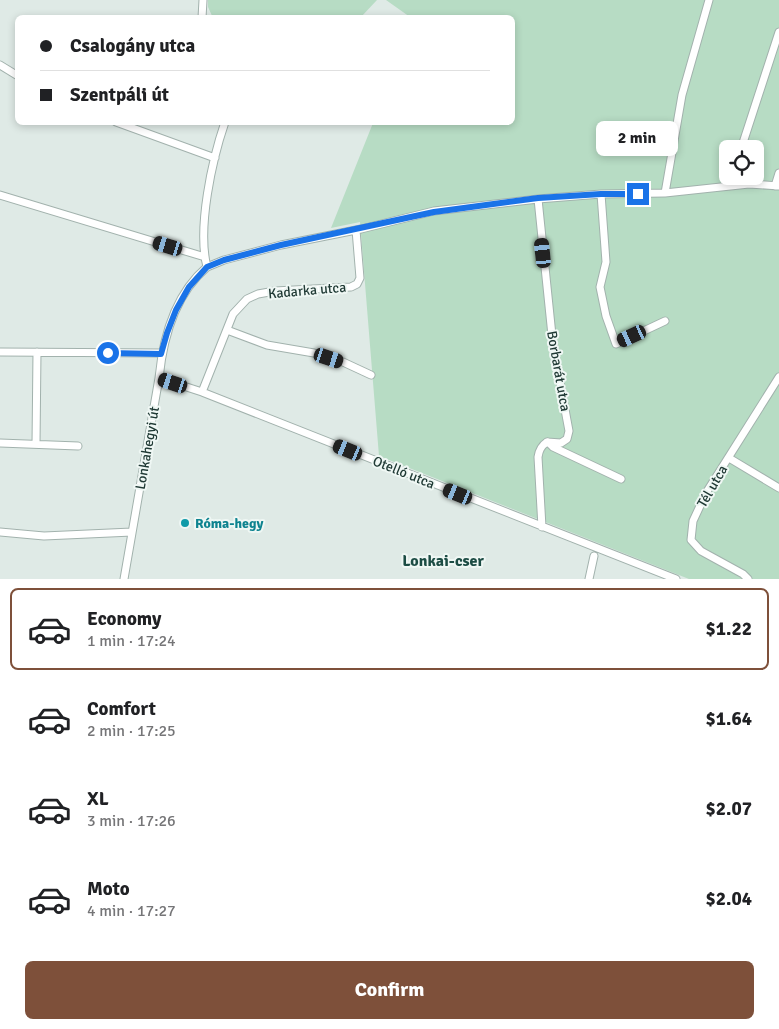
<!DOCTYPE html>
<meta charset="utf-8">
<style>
:root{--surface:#fff;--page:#f6f6f6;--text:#202124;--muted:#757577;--line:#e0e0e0;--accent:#7e503a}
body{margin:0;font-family:Signika,sans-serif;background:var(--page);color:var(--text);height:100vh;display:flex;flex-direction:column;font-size:19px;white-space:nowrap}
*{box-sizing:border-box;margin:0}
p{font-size:16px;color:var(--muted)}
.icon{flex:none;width:28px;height:28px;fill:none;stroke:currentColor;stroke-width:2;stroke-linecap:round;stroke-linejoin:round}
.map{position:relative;height:579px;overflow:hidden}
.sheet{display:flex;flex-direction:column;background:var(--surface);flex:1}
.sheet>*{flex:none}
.guide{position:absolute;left:15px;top:15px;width:500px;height:110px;border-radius:8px;box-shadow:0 2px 8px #0003;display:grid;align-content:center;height:110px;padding:0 25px;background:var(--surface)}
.fabs{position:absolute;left:719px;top:140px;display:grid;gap:10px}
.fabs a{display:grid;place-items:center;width:45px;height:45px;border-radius:8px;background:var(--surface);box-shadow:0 2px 8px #0003;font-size:25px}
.end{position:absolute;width:22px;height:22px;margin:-11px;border:6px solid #1a73e8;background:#fff;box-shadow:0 0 0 2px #fff}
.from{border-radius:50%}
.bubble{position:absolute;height:35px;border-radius:8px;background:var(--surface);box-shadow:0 2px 8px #0003;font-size:16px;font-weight:700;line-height:35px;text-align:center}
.car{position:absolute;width:15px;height:30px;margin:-15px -8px;border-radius:6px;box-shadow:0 0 4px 1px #0007;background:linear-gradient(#222 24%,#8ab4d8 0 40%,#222 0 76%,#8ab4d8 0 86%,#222 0)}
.guide b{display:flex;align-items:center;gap:18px;height:48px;font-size:19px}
.guide b+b{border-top:1px solid var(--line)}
.guide i{width:12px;height:12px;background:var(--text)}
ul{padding:9px 0 0;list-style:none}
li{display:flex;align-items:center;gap:15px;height:82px;margin:0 10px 8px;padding:0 15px;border:2px solid transparent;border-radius:8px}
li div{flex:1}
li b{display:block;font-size:19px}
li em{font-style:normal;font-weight:700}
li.active{border-color:var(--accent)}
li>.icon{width:45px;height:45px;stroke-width:1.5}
.primary-button{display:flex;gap:10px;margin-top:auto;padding:10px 25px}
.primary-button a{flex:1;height:58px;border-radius:8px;background:var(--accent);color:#fff;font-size:20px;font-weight:700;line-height:58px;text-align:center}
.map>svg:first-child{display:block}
.green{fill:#b7dcc4;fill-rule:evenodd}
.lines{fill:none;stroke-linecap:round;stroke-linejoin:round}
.minor-casing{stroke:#a2b2ad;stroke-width:9}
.minor{stroke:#fff;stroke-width:7}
.route{stroke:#1a73e8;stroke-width:6}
.culture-dot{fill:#0f9aa8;stroke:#eff7f4;stroke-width:2}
.labels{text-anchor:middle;stroke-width:4;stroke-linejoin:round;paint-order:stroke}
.street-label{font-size:14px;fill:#203a35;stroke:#eff7f4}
.culture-label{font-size:14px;font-weight:bold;fill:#0d838f;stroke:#eff7f4;text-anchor:start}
.quarter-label{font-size:16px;font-weight:bold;fill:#1c4c44;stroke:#eff7f4}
</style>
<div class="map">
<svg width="779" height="579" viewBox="0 0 779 579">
<rect width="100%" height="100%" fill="#dfeae6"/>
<!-- green -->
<path class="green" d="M208,0H377L361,17L213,18L208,7Z
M386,0H779V579H689L379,456L360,222L331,228L373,123L512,122V18L410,17ZM728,149H755V176H728Z"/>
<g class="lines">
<defs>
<path id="minor" d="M202,18L203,0
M0,65L18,76
M116,122L215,158
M741,149L779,32
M775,186L779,173
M665,193L682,95L709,0
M601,194L606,262L600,287L606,316L616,344L665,321
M0,195L205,257
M538,199L553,345L569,431L567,439L561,443L547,442
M207,267L224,260L281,245L361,229L434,211L538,199L601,194L665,193L749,184L779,186
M227,330L267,345L314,353L343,362L371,375
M0,352L161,353
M159,378L202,392L676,579
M202,392L233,314L247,299L258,294L275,291L351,287L357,284L360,278L356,230
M548,442L553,447L621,479
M0,443L78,446
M36,444L37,352
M729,458L779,488
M542,527L538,457C539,450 541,446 547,442
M0,532L44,536L132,532
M124,579L159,378C163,338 175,294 207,267C197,228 212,160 225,122
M589,579L594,556
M748,579L743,574L701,551L691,540L693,521L706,493L779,377"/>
</defs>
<!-- minor casing -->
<use href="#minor" class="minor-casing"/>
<!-- minor -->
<use href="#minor" class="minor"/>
</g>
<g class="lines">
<!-- route -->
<path class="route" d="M108,353L161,354L167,333L176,310L189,287L207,267L224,260L281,245L434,212L538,198L601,194H638"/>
</g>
<!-- markers -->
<circle class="culture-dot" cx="185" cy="523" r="5"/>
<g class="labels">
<!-- street labels -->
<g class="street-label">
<text transform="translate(307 290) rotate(-5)" y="5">Kadarka utca</text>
<text transform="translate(559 371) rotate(80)" y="5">Borbarát utca</text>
<text transform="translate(147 448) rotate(-80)" y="5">Lonkahegyi út</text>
<text transform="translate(404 472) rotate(22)" y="5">Otelló utca</text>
<text transform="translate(712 486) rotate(-60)" y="5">Tél utca</text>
</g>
<!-- culture labels -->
<g class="culture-label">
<text x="195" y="528">Róma-hegy</text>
</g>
<!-- quarter labels -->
<g class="quarter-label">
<text x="443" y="566">Lonkai-cser</text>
</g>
</g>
</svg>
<div class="fabs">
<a><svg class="icon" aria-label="locate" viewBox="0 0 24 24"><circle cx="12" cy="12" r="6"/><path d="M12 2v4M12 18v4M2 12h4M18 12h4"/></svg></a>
</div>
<i class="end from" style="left:108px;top:353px"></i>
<i class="end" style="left:638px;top:194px"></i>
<div class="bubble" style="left:596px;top:121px;width:82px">2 min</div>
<i class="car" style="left:168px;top:246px;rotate:287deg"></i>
<i class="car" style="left:543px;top:253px;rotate:354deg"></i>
<i class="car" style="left:632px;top:336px;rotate:245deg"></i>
<i class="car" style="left:329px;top:358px;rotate:108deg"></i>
<i class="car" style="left:173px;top:383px;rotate:288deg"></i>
<i class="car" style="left:348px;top:450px;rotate:292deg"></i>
<i class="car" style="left:458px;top:494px;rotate:292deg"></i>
<div class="guide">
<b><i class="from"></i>Csalogány utca</b>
<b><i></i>Szentpáli út</b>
</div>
</div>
<section class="sheet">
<ul>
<li class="active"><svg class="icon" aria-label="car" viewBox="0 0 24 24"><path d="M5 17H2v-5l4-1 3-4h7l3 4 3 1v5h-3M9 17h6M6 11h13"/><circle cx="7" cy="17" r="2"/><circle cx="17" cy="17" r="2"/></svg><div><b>Economy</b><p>1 min · 17:24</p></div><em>$1.22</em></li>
<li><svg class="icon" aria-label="car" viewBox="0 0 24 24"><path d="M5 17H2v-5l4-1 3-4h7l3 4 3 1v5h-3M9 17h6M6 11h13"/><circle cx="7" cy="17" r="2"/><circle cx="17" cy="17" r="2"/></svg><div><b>Comfort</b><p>2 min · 17:25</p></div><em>$1.64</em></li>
<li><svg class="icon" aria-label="car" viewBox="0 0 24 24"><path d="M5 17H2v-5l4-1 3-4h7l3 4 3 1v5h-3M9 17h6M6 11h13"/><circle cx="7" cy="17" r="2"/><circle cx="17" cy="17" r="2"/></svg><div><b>XL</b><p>3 min · 17:26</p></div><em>$2.07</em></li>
<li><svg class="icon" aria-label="car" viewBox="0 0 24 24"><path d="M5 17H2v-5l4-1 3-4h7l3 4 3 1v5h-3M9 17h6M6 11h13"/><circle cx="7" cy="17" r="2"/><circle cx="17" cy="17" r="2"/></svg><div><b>Moto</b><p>4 min · 17:27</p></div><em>$2.04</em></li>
</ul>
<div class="primary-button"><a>Confirm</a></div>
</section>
